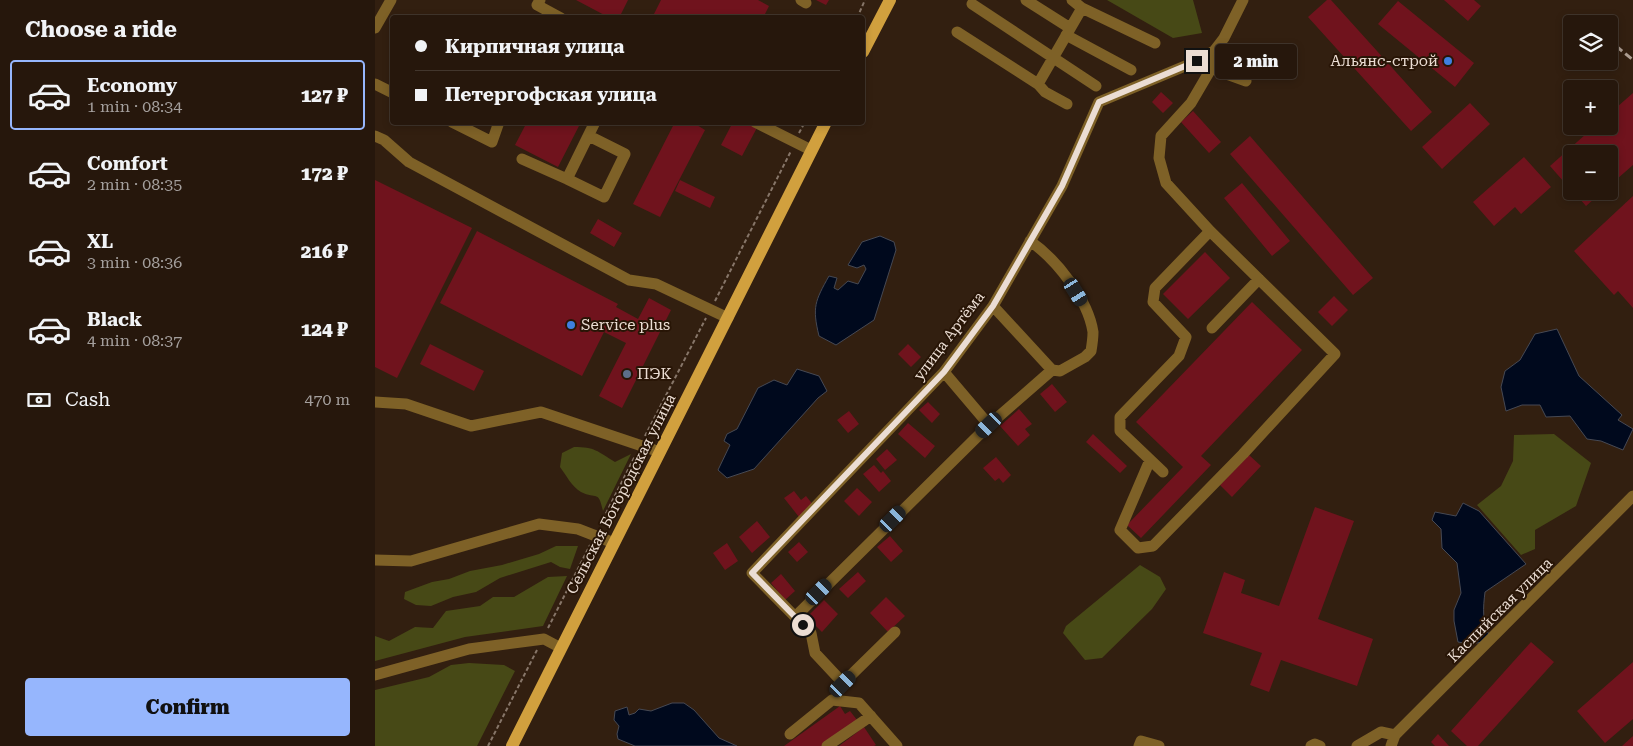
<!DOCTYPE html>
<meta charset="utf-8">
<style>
:root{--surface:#26170c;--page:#2e2015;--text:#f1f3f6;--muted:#a49f9d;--line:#42362d;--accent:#96b6fd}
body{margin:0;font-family:"Roboto Serif",serif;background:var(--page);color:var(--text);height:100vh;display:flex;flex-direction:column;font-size:19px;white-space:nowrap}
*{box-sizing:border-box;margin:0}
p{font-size:16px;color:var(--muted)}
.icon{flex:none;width:28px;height:28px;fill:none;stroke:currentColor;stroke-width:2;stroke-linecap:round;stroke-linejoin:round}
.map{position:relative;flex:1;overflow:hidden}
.drawer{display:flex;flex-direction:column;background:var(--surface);width:375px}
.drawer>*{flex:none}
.banner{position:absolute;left:15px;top:15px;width:475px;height:110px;border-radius:5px;box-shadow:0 2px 8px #0003,0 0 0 1px var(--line);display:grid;align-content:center;height:110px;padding:0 25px;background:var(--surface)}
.tools{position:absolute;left:1188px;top:15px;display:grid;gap:10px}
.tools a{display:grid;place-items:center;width:55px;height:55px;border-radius:5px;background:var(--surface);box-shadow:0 2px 8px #0003,0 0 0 1px var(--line);font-size:25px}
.end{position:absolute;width:22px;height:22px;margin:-11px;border:6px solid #ebddd3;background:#111;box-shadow:0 0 0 2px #111}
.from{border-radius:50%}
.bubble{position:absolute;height:35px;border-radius:5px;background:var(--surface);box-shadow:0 2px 8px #0003,0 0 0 1px var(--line);font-size:16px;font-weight:800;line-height:35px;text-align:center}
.car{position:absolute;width:15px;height:30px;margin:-15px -8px;border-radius:6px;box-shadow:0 0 4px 1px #0007;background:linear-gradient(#222 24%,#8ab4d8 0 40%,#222 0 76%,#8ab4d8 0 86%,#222 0)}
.banner b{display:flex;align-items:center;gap:18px;height:48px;font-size:19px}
.banner b+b{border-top:1px solid var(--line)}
.banner i{width:12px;height:12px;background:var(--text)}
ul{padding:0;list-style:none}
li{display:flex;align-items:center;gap:15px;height:70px;margin:0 10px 8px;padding:0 15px;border:2px solid transparent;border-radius:5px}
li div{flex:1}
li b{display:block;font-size:19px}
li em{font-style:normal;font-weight:800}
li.current{border-color:var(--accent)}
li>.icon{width:45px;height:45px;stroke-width:1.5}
h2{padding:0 25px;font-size:22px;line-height:60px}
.pay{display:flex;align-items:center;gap:12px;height:55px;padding:0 25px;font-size:19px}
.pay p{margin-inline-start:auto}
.button{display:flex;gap:10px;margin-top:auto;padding:10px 25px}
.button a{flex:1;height:58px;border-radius:5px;background:var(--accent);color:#111;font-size:20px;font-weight:800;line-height:58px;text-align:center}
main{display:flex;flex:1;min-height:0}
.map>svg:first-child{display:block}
.green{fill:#474916}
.water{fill:#00091d;stroke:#464954}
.building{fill:#70131d}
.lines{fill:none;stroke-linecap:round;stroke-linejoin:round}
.path{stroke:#877669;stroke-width:2;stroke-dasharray:4 2.5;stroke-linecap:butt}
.minor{stroke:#7e6127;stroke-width:11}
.major{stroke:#d1a03e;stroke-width:12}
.rail{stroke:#ac9d91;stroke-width:3;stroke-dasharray:8 4;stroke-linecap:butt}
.route{stroke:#ebddd3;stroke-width:6}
.shop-dot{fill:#3f7fe0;stroke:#281506;stroke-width:2}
.service-dot{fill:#5c6f8a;stroke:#281506;stroke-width:2}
.labels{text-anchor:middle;stroke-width:4;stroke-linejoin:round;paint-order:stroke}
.poi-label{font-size:15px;fill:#ebddd3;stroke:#281506;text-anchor:start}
.street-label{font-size:15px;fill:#ebddd3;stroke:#281506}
</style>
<main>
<section class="drawer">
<h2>Choose a ride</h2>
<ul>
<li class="current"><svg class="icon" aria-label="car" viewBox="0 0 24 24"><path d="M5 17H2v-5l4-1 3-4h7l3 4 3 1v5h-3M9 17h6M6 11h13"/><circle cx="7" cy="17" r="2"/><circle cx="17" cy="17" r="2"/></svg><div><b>Economy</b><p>1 min · 08:34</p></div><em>127 ₽</em></li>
<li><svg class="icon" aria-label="car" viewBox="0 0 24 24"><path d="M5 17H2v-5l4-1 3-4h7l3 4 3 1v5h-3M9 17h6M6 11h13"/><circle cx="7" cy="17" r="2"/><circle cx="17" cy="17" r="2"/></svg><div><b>Comfort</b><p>2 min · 08:35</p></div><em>172 ₽</em></li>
<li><svg class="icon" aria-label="car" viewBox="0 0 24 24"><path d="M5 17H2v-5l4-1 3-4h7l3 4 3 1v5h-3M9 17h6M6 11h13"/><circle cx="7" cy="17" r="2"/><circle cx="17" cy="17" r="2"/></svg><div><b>XL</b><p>3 min · 08:36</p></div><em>216 ₽</em></li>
<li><svg class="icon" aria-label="car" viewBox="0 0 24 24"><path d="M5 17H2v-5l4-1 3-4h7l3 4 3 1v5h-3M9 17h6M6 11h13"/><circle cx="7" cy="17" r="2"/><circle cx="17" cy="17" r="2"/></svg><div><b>Black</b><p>4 min · 08:37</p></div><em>124 ₽</em></li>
</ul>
<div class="pay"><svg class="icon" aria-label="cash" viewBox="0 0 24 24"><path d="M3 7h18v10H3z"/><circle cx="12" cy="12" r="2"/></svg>Cash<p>470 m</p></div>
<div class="button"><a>Confirm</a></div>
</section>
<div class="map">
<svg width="1258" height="746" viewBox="0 0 1258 746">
<rect width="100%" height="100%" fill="#321f10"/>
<!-- green -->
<path class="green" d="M732,0H818L827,33L798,38Z
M1179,434L1216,463L1201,506L1160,530V549L1146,555L1102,505L1126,486L1138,461L1139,435Z
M199,447C220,447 222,451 240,462L256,454L228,511C223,489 222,500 206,492C197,487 191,475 185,467L187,453Z
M181,546H203L195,569L185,567L176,562L125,578L101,592L78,597L56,606L41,605L29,599L30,592L57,582L74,579L95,571L127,565L164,554Z
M765,565L785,577L791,589L777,609L727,658L710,660L688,633L691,626Z
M192,576L168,626L90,637L0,661V636L14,641L40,627L58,628L71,611L105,606L118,597H139L173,577Z
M94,663L129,665L140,671L102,746H0V690L54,677L76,665Z"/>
<!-- water -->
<path class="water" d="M505,236L519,242L521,250L499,320L461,345L444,336C437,307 440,301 454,276L462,278L459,288L463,290L473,281L483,284L491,269L489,265L482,268L473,265L487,242Z
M1182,329L1204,376L1247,415L1243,420L1258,429L1248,450L1226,441L1212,439L1195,416L1171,417L1165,405H1147L1131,411L1126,387L1130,371L1145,360L1160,334Z
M422,369L444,376L452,391L443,398L379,469L352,478L343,470L355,445L349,441L352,434L362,429L383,388L399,380L412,385Z
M1088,503L1104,511L1151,564L1110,592C1108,608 1107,622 1115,637C1106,645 1095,644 1083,642L1079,621V610L1086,593L1082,563L1067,548L1066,529L1057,520L1060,512L1081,516Z
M297,703H309L319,710L344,738L362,746H260L243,739L242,734L244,726L239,720L240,711L252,707L254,715L260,713L264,709L276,711Z"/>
<!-- building -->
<path class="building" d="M201,0H253L244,18H235Z
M286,0H383L394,6L388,18H277Z
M441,0H454L451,5Z
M952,0H956L1057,112L1036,131L933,17Z
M1069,0H1099L1106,6L1093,21Z
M1023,1L1099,63L1080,87L1003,24Z
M786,92L798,103L788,113L777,102Z
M1258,93V165L1234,186V154H1196V190L1175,166L1220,126H1234V114Z
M1095,103L1115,124L1067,169L1047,147Z
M818,111L846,142L834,153L806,122Z
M152,122H206L183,167L140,145Z
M300,122H317L330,130L285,217L258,204Z
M358,122H385L367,156L346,145Z
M875,136L998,278L978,295L855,154Z
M1149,157L1176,187L1146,214L1140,207L1119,226L1098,202Z
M0,180L97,228L22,378L0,367Z
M305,180L340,197L335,208L300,191Z
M867,183L915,241L897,256L849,198Z
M1198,191H1228L1211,206Z
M1258,196V308L1243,291L1239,295L1199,251Z
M223,219L247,233L239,247L215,233Z
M102,231L243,304L241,307L263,319L274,298L296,310L247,408L224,396L251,343L229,332L207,376L65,303Z
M830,252L855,278L813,319L788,294Z
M959,296L973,310L957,326L943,312Z
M877,302L927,350L826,456L836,465L766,538L752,525L808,467L761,422Z
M55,344L109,371L99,391L45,364Z
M533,344L546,357L536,367L523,354Z
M677,384L692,402L680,412L665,394Z
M553,402L565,414L557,423L544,410Z
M644,409L657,424L650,429L655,435L643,446L625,426Z
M474,411L484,424L473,433L462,420Z
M533,423L560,446L550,458L523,434Z
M718,434L752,466L745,473L711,442Z
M512,449L522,460L510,470L501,459Z
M874,455L886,466L857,497L845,485Z
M621,457L636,475L628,483L624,478L620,481L608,468Z
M499,465L506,473L508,471L516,481L504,492L488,474Z
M482,488L497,502L484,516L469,501Z
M419,491L426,500L431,496L439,506L424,517L409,498Z
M940,507L979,521L943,619L998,639L982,686L906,660L894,692L875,685L887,653L828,633L849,572L870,580L866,593L904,606Z
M382,521L395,537L377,553L364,537Z
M515,536L528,551L516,562L502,547Z
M424,542L433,552L422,562L413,552Z
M352,543L363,561L350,570L338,553Z
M483,572L491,581L473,598L464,589Z
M406,574L420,591L410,600L396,583Z
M511,597L530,616L513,632L495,613Z
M449,600L463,614L447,632L432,617Z
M1156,642L1179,662L1103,746H1092L1076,731Z
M1258,662V719L1230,743L1202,711Z
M465,706L470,714L475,711L482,720L446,746H409Z
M489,727L501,745L499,746H464Z
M1063,734L1074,746H1060L1056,742Z
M1258,736V746H1247Z"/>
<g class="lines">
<!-- path -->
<path class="path" d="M482,18L490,0
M424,133L430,122
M340,301L416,151
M270,436L331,318
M225,525L260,456
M173,628L215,545
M113,746L162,650"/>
<!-- minor -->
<path class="minor" d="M165,0L162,5L186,18
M426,0L431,3
M651,0L695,28
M697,0L707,8L780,43
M597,4L721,86
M0,28L16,0
M582,32L663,84L707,8
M691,35L756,70
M835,68L871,81
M0,84L18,93
M663,84L670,92L692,104
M77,122L117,142L124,122
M380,122L436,150
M0,136L9,140L34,162L254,280L281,284L353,318
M214,136L250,154L229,197L192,179L220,122
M147,159L192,179
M618,306L677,370
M837,328L884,279
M569,372L614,425
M0,402L31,404L96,426L166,412L285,452
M775,460L745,530L763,548L778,546L868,454L960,354L835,231
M788,472L745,431V417L804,356L811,337L778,302L780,288L835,231L791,183L784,158L786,136L816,103L833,74L839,51
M0,560L36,561L164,524L203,529L239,543
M420,617L614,425L677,370L685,371L710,357L716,351C717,345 718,338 718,332C713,299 681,259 655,241
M520,632L468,683L440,653L436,633L377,573L569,372L618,306L687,186L724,102L822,61L839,51L849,38L868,0
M0,675L94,649L169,639L186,648
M415,734L457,700L484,703L522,746
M452,746L496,716
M764,746L766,741L784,746
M936,746L940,744L945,746
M982,746L1006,732L1020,735
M1016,746L1020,735L1258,496"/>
<!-- major -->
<path class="major" d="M488,52L515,0
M137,746L451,122"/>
<!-- rail -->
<path class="rail" d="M1241,46L1258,60"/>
</g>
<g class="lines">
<!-- route -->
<path class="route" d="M428,625L377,573L569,372L618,306L687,186L724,102L822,61"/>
</g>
<!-- markers -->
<g class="shop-dot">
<circle cx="1073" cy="61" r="5"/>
<circle cx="196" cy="325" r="5"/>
</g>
<circle class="service-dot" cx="252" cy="374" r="5"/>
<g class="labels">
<!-- poi labels -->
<g class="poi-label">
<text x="1063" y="66" text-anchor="end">Альянс-строй</text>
<text x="206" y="330">Service plus</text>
<text x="262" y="379">ПЭК</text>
</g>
<!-- street labels -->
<g class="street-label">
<text transform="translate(574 336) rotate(-53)" y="5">улица Артёма</text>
<text transform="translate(246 494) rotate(-63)" y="5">Сельская Богородская улица</text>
<text transform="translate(1125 610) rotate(-45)" y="5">Каспийская улица</text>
</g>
</g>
</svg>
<div class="tools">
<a><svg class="icon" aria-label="layers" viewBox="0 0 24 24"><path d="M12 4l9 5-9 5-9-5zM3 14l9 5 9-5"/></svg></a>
<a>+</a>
<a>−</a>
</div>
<i class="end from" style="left:428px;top:625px"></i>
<i class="end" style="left:822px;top:61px"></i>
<div class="bubble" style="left:840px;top:44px;width:82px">2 min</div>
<i class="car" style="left:701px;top:292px;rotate:148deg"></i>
<i class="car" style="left:614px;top:425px;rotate:226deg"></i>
<i class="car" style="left:518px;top:519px;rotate:45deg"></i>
<i class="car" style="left:444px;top:592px;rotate:45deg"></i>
<i class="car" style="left:468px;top:684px;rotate:45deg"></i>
<div class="banner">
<b><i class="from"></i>Кирпичная улица</b>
<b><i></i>Петергофская улица</b>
</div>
</div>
</main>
